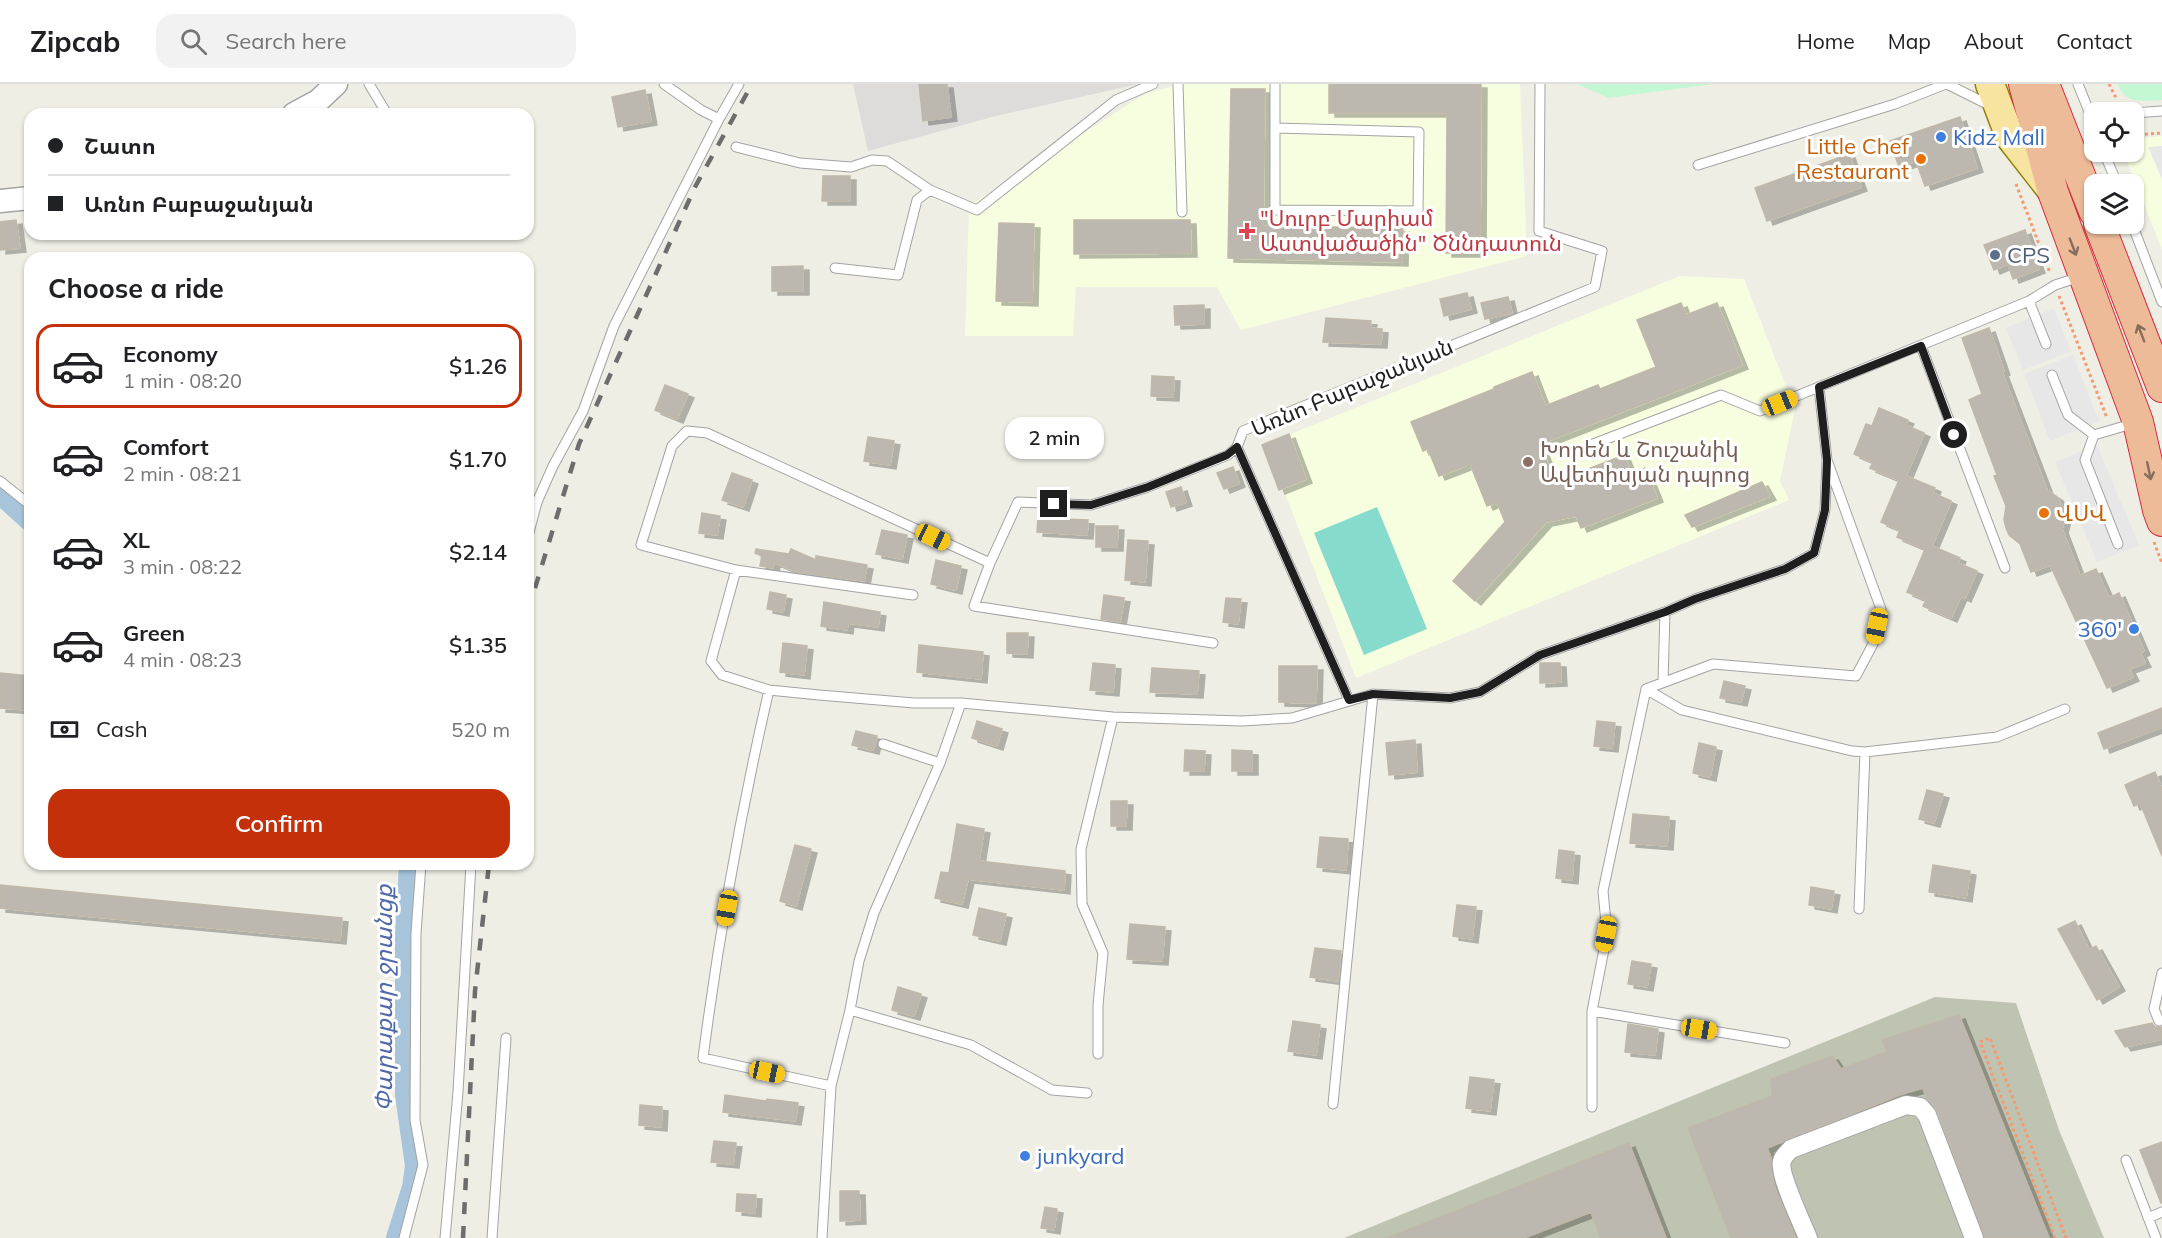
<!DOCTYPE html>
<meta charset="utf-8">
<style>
:root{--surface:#fff;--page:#f2f2f2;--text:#202124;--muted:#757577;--line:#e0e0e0;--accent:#c43009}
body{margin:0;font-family:Mulish,"Noto Sans Armenian",sans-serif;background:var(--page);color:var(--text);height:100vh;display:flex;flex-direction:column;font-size:22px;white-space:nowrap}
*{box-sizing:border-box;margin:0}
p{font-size:20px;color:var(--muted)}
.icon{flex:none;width:33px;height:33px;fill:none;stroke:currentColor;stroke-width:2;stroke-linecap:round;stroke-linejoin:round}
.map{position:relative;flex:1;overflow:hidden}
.details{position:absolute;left:24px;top:168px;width:510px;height:618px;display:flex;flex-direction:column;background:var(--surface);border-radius:18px;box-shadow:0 2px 4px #0004}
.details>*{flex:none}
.banner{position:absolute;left:24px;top:24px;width:510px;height:132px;border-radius:18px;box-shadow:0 2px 4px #0004;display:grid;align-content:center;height:132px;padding:0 24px;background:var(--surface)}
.fabs{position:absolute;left:2084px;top:18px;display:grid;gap:12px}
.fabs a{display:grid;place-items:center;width:60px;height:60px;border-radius:12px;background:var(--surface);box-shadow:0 2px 4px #0004;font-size:30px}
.end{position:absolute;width:27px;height:27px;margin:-14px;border:8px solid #1f1f1f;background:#fff;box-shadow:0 0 0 3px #fff}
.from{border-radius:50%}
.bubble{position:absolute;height:42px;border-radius:18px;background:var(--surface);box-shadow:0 2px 4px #0004;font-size:20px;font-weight:600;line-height:42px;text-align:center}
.car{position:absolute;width:18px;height:36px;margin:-18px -9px;border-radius:8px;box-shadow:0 0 4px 2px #0007;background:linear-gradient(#f5c518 24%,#345 0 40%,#f5c518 0 76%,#345 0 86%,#f5c518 0)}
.banner b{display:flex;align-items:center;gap:21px;height:57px;font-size:22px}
.banner b+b{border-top:2px solid var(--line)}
.banner i{width:15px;height:15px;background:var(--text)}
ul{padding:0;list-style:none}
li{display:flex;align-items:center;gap:18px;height:84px;margin:0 12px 9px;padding:0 12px;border:3px solid transparent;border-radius:18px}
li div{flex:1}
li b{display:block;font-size:22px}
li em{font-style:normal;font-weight:600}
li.selected{border-color:var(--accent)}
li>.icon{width:54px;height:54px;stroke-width:1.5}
h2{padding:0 24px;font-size:27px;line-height:72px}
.pay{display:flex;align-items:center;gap:15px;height:66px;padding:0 24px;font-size:22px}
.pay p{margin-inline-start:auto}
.cta{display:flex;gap:12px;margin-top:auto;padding:12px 24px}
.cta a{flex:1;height:69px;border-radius:18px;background:var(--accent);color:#fff;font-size:24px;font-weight:600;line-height:69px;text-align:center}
header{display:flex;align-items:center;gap:36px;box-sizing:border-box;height:84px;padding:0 30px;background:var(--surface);border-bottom:2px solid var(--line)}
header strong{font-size:28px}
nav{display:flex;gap:33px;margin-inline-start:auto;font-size:21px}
.search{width:420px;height:54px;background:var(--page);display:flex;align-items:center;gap:15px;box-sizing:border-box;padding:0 21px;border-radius:18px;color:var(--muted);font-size:22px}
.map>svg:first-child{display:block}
.residential{fill:#dddcdb}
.education{fill:#f7fedf}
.construction{fill:#bfc3b1}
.park{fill:#c4f7d3}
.pitch{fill:#86dbcc}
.parking{fill:#e7e7e7}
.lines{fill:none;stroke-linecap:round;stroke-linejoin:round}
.canal{stroke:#a7c4db;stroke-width:18}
.building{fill:#bcb7af;stroke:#c0b8a8;stroke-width:1.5;filter:url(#shadow)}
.service-casing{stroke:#a3a3a3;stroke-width:11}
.minor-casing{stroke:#a3a3a3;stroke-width:20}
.tertiary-casing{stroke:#a3a3a3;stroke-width:25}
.primary-casing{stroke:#938106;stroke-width:31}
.trunk-casing{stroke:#d32c42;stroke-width:32}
.path{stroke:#f49a71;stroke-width:3;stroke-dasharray:3 3;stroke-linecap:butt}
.service{stroke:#fff;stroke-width:9}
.minor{stroke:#fff;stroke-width:18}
.tertiary{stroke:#fff;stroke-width:22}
.primary{stroke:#f8e4a1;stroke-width:28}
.trunk{stroke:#eebb98;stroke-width:30}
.rail{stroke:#6d6d6d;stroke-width:4.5;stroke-dasharray:12 12;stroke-linecap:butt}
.oneway{stroke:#866d5c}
.route{stroke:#1f1f1f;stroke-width:8}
.shop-dot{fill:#3f7fe0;stroke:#fff;stroke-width:2}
.food-dot{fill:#e8710a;stroke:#fff;stroke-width:2}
.health-dot{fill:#e0444e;stroke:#fff;stroke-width:2}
.service-dot{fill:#5c6f8a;stroke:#fff;stroke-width:2}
.education-dot{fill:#8d6e63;stroke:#fff;stroke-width:2}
.labels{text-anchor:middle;stroke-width:6;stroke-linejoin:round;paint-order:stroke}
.shop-label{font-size:22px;fill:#366cbe;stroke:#fff;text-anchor:start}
.food-label{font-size:22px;fill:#c56008;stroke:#fff;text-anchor:end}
.health-label{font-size:22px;fill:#be3a42;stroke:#fff;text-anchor:start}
.service-label{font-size:22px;fill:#4e5e75;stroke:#fff;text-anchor:start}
.street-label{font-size:22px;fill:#1f1f1f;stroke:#fff}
.education-label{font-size:22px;fill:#785e54;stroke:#fff;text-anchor:start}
.water-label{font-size:24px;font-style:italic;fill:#4f69aa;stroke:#fff}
</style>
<header>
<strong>Zipcab</strong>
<div class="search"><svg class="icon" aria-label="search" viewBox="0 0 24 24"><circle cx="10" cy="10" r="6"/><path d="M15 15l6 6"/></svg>Search here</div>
<nav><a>Home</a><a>Map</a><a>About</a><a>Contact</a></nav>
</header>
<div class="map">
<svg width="2162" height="1154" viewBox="0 0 2162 1154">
<defs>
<filter id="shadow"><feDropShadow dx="6" dy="4" stdDeviation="0" flood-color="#0004"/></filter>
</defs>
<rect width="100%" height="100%" fill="#efeee5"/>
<!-- residential -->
<path class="residential" d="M853,0H1138L996,32L868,67Z"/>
<!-- education -->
<path class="education" d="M1181,0H1520L1527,172L1241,246L1217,203H1076L1073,252H965L969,122L1145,10Z
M2162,52V165L2123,68H2133V55Z
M1680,192L1744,195L1795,325L1780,397L1789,416L1356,594L1266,360Z"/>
<!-- construction -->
<path class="construction" d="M1935,913L2016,919L2059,1046L2104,1154H1344Z"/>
<!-- park -->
<path class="park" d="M1577,0H1713L1609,14Z
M2118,0H2162V16C2143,17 2125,21 2118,0Z"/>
<!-- pitch -->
<path class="pitch" d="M1377,423L1427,545L1364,571L1314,449Z"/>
<!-- parking -->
<path class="parking" d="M2162,62V95L2148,63Z
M2054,224L2071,267L2023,286L2006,244Z
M2073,271L2099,337L2050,357L2024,290Z
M2097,361L2139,461L2097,478L2055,378Z"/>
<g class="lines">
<!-- canal -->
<path class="canal" d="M0,412L30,439
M395,1154L411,1103L414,1082L404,1011V851L408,780"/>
</g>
<!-- building -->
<path class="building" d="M919,0H947L951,33L923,37Z
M1329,0H1481L1480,169H1446L1447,29H1329Z
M1231,5H1265L1263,142L1403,144L1402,178L1228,174Z
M645,6L651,37L618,43L612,13Z
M1960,33L1977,84L1925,102L1916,77L1899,83L1890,57Z
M1849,70L1861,103L1767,137L1755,104Z
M823,92H850V117H822Z
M16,136L20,164L0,166V138Z
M1074,136H1190L1191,169L1074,170Z
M999,139L1034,140L1032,218L996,217Z
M2025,146L2039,185L2013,195L2008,180L1994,186L1984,161Z
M803,182V207H772V183Z
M1467,209L1471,225L1444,232L1440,215Z
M1508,213L1512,229L1485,235L1481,219Z
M1681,219L1686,231L1717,219L1742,281L1540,360L1555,398L1624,371L1631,389L1645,384L1657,414L1581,444L1576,432L1546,438L1475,517L1453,497L1505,438L1497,418L1487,422L1470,380L1439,392L1428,365L1423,367L1411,338L1494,305V303L1532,288L1545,322L1598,301L1600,305L1656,283L1637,236Z
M1204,221V240L1175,241L1174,222Z
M1326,234L1371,237L1370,244L1382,245L1381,260L1323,258Z
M1989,244L2004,287L2002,288L2047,406L2057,413L2064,426L2065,434L2062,445L2080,492L2096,485L2109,514L2119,509L2144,567L2140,569L2145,579L2129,585L2133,593L2107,604L2050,481L2031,488L2020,460L2009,451L2006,444L2004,436L2006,422L1994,392L1997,391L1969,316L1982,310L1962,254Z
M1152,292L1174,293L1173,313L1151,312Z
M665,301L688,310L677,335L655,326Z
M1879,324L1908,336L1905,341L1924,349L1906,392L1935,404L1933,409L1951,417L1932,462L1960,474L1958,479L1977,487L1965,514L1961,512L1951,534L1923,522L1926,516L1907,508L1925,465L1897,453L1900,446L1881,438L1899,396L1870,384L1873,378L1854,370L1866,340L1872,342Z
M1289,350L1306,395L1279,406L1262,361Z
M868,353L894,357L890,381L864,377Z
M1233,383L1239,399L1224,405L1217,389Z
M732,389L752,396L743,423L722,416Z
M1762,398L1770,412L1692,443L1685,431Z
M1181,403L1186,418L1171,423L1166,408Z
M702,429L720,432L717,451L699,449Z
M1038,434L1088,436L1087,451L1037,448Z
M1096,442H1118L1117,463H1096Z
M882,446L907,451L902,475L876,470Z
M1128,456L1148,457L1145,498L1125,496Z
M756,465L789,470L791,465L816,476V472L867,481L864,497L797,488L774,478L773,484L760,482L762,472L755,469Z
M936,476L961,482L956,506L931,500Z
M770,508L786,511L783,528L767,525Z
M1104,511L1124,514L1120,538L1101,535Z
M1226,514L1241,515L1238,540L1223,538Z
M824,518L880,528L878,543L848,539L847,546L821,542Z
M1007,549H1028L1027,570L1007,569Z
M783,559L807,562L804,591L780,588Z
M919,561L983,568L981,595L917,588Z
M1093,579L1115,581L1113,608L1090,606Z
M1540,579H1560L1561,598L1540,599Z
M1279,582H1317L1316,619L1279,618Z
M1152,584L1199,587L1197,610L1150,608Z
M0,589L30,592V626L0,624Z
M1724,597L1745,602L1741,618L1720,614Z
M2162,624V643L2104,665L2098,649Z
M977,637L1002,645L997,662L972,654Z
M1597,637L1615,639L1612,664L1594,662Z
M856,647L877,652L873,666L852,661Z
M1415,656L1417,688L1389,691L1386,659Z
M1699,659L1716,663L1710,693L1693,689Z
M1185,666L1205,667L1204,687H1184Z
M1232,666L1252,667V687H1232Z
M2155,688L2162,705V772L2140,719L2134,722L2125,701Z
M1927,706L1943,710L1934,739L1919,735Z
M1111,717H1127L1126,742H1111Z
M1633,730L1669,733L1667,762L1630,759Z
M957,740L984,745L979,777L1065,787L1064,806L968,795L962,820L935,814L941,788L949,789Z
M1320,753L1348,755L1346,786L1317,783Z
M795,761L811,765L796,822L780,817Z
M1559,766L1574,768L1572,796L1556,794Z
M1933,781L1970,787L1966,814L1929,808Z
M0,801L342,834L340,856L0,824Z
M1811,803L1834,807L1831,825L1809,821Z
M1457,821L1476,823L1472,855L1453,852Z
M979,824L1006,830L1000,857L973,851Z
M2075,837L2089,866L2096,862L2119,903L2097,916L2058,845Z
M1130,840L1165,843L1162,877L1127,875Z
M1315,864L1341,867L1338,897L1310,893Z
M1632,877L1651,880L1647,903L1628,900Z
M898,903L921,910L914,932L892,926Z
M1959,931L2049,1154H1985L1938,1027L1927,1015L1923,1004L1902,1010L1767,1064L1771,1074V1085L1776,1106L1796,1154H1731L1688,1044L1772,1012L1771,995L1832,972L1841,985L1887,968L1882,956Z
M1293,937L1320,941L1316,971L1288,967Z
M2152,939L2155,943H2162V955L2125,963L2115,947Z
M1628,940L1658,945L1655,971L1625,968Z
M1470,993L1494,996L1490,1027L1466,1024Z
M725,1011L766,1017L767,1015L798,1019L795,1037L723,1028Z
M640,1021L662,1023L661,1043L639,1041Z
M714,1057L736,1059L733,1080L711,1078Z
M2162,1058V1119H2161L2140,1066Z
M1629,1059L1666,1154H1601L1591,1128L1524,1154H1387Z
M840,1107H859L860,1136L840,1137Z
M737,1110L756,1111L755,1129L736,1127Z
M1045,1123L1057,1125L1054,1146L1041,1144Z"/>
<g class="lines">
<defs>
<path id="service" d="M369,0L387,30
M664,0L701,26L719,35
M1178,0L1182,128
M1275,0V126L1418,127L1419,48L1276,44
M1947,0L1991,22
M2078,0L2094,40
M2133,29L2162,27
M736,63L800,79L851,83L872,76L887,77L930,106L977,126L1116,16L1153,0
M2104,68L2117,100
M1698,81L1895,20L1946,0
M2132,140L2162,218
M835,184L898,191L917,116L930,106
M2029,217L2046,260
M1921,262L2005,484
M2052,291L2068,331L2094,351
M2094,351L2085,376L2118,460
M2094,351L2135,339
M1588,362L1721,311L1760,327L2029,217L2055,201L2080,193
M1237,363L1349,616
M0,397L30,421
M528,452L537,418L553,382L583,327L614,242L719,35L739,0
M736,486L711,577L722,591L769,606L819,611L914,619H961L1113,633L1242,637L1292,634L1373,610L1450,614L1480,608L1540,571L1665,528L1695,515L1785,485L1814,469L1825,426L1827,376
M913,511L736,486L641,461L672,362L687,347L707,349L990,479
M1213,559L974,522L990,479L1018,418L1091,421L1148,403L1228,371L1237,363L1243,347L1595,203L1602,167L1539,147L1540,0
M1663,598L1665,528
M1646,605L1713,580L1856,592L1873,560L1881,525L1827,376L1819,303
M1646,605L1682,626L1852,667L1865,668L1997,653L2065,625
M769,606C741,727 719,850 703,974L831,1002
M883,660L940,679
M1859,825L1865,668
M850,926L971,961L1052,1006L1087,1009
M1592,927L1785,959
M2159,937L2154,925L2162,889
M1098,970V921L1103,869L1082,820L1081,765L1113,633
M1333,1020L1373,610
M1592,1023V927L1607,850L1603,807L1646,605
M2126,1076L2156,1154
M2148,1134L2162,1128
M404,1154L423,1081L415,1036L416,849L421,780
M445,1154L458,1008L471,780
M492,1154L506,954
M822,1154L831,1002L850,926L859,877L874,829L940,679L961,619"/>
<path id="minor" d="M1808,1154C1802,1139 1778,1089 1782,1077C1783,1073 1788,1068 1791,1065L1906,1021L1920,1023L1927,1031L1974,1154"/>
<path id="tertiary" d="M294,30L318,17L336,0
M0,117L30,114"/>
<path id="primary" d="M1990,0L2010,53L2053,108"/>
<path id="trunk" d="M2024,0L2053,108L2138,338L2158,426L2162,437
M2044,0L2094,127
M2099,140L2162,303"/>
</defs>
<!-- service casing -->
<use href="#service" class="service-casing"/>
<!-- minor casing -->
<use href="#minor" class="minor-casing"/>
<!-- tertiary casing -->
<use href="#tertiary" class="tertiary-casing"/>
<!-- primary casing -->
<use href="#primary" class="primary-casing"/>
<!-- trunk casing -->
<use href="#trunk" class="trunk-casing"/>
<!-- path -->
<path class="path" d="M2109,0L2116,14
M2133,51L2162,49
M2016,100L2050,189
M2059,212L2107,334
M2154,458L2162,479
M2055,1154L1980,958L1990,954L2066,1154"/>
<!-- service -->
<use href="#service" class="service"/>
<!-- minor -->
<use href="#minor" class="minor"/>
<!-- tertiary -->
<use href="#tertiary" class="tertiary"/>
<!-- primary -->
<use href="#primary" class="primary"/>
<!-- trunk -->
<use href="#trunk" class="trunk"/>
<!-- rail -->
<path class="rail" d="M528,527L579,360L695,103L752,0
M463,1154L475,907L489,780"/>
</g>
<!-- one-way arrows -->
<defs><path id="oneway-shaft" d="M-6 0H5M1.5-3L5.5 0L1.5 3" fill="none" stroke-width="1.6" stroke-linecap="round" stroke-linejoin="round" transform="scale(1.5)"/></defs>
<g class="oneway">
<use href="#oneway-shaft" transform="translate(2073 163) rotate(69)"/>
<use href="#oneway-shaft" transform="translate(2141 249) rotate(-111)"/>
<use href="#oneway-shaft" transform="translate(2149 387) rotate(78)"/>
</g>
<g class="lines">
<!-- route -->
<path class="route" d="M1054,420L1091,421L1148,403L1227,371L1237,363L1349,616L1373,610L1450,614L1480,608L1540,571L1665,528L1695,515L1785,485L1814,469L1825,426L1827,376L1819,303L1921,262L1954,351"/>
</g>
<!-- markers -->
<g class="shop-dot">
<circle cx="1941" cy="53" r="6"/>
<circle cx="2134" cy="545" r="6"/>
<circle cx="1025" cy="1072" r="6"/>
</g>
<g class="food-dot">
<circle cx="1921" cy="75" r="6"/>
<circle cx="2044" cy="429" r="6"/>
</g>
<path class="health-dot" d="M1244 138h6v6h6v6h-6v6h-6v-6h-6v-6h6z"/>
<circle class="service-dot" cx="1995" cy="171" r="6"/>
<circle class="education-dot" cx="1528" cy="378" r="6"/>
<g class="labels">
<!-- shop labels -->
<g class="shop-label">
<text x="1953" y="61">Kidz Mall</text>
<text x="2122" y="553" text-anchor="end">360'</text>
<text x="1037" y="1080">junkyard</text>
</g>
<!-- food labels -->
<g class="food-label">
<text x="1909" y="70">Little Chef<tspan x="1909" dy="25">Restaurant</tspan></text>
<text x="2056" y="437" text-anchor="start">ՎՍՎ</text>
</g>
<!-- health labels -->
<g class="health-label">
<text x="1260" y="142">"Սուրբ Մարիամ<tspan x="1260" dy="25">Աստվածածին" Ծննդատուն</tspan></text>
</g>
<!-- service labels -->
<g class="service-label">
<text x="2007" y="179">CPS</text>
</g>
<!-- street labels -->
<g class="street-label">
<text transform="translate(1352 303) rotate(-23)" y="8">Առնո Բաբաջանյան</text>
</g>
<!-- education labels -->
<g class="education-label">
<text x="1540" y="373">Խորեն և Շուշանիկ<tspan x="1540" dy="25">Ավետիսյան դպրոց</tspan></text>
</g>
<!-- water labels -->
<g class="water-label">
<text transform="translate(384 914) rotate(-90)" y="8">Փարաքար ջրանցք</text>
</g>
</g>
</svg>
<div class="fabs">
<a><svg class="icon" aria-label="locate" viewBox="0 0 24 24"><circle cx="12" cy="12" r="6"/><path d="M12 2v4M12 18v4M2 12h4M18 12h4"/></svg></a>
<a><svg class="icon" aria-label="layers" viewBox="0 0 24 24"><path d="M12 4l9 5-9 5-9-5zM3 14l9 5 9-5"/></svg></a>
</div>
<i class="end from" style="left:1954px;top:351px"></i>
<i class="end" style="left:1054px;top:420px"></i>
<div class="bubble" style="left:1005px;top:333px;width:99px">2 min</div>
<i class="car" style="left:1780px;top:319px;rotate:68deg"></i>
<i class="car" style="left:933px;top:453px;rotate:115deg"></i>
<i class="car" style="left:1877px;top:542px;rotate:192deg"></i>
<i class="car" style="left:727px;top:824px;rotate:190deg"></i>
<i class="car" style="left:1606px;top:850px;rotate:191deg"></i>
<i class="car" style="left:1699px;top:945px;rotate:99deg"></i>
<i class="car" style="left:767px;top:988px;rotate:102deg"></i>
<div class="banner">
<b><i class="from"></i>Շատո</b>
<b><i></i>Առնո Բաբաջանյան</b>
</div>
<section class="details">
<h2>Choose a ride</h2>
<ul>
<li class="selected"><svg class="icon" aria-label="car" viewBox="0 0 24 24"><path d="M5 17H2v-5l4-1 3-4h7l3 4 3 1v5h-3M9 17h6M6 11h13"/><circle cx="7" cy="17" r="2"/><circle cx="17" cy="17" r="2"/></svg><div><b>Economy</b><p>1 min · 08:20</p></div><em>$1.26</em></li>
<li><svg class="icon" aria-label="car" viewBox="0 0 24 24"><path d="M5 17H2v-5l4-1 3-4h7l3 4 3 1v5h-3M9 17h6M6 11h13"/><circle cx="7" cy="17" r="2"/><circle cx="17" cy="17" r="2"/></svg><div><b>Comfort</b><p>2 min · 08:21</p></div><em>$1.70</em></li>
<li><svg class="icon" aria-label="car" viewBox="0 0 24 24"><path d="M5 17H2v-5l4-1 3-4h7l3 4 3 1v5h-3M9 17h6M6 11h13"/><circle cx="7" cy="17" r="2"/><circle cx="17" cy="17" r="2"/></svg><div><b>XL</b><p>3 min · 08:22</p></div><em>$2.14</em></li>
<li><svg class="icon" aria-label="car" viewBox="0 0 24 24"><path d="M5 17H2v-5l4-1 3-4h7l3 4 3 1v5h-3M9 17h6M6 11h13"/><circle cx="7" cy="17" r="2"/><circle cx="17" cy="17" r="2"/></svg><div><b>Green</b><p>4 min · 08:23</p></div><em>$1.35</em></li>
</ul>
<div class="pay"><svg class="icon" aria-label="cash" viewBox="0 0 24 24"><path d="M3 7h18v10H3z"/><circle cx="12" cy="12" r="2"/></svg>Cash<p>520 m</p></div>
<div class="cta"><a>Confirm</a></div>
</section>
</div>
